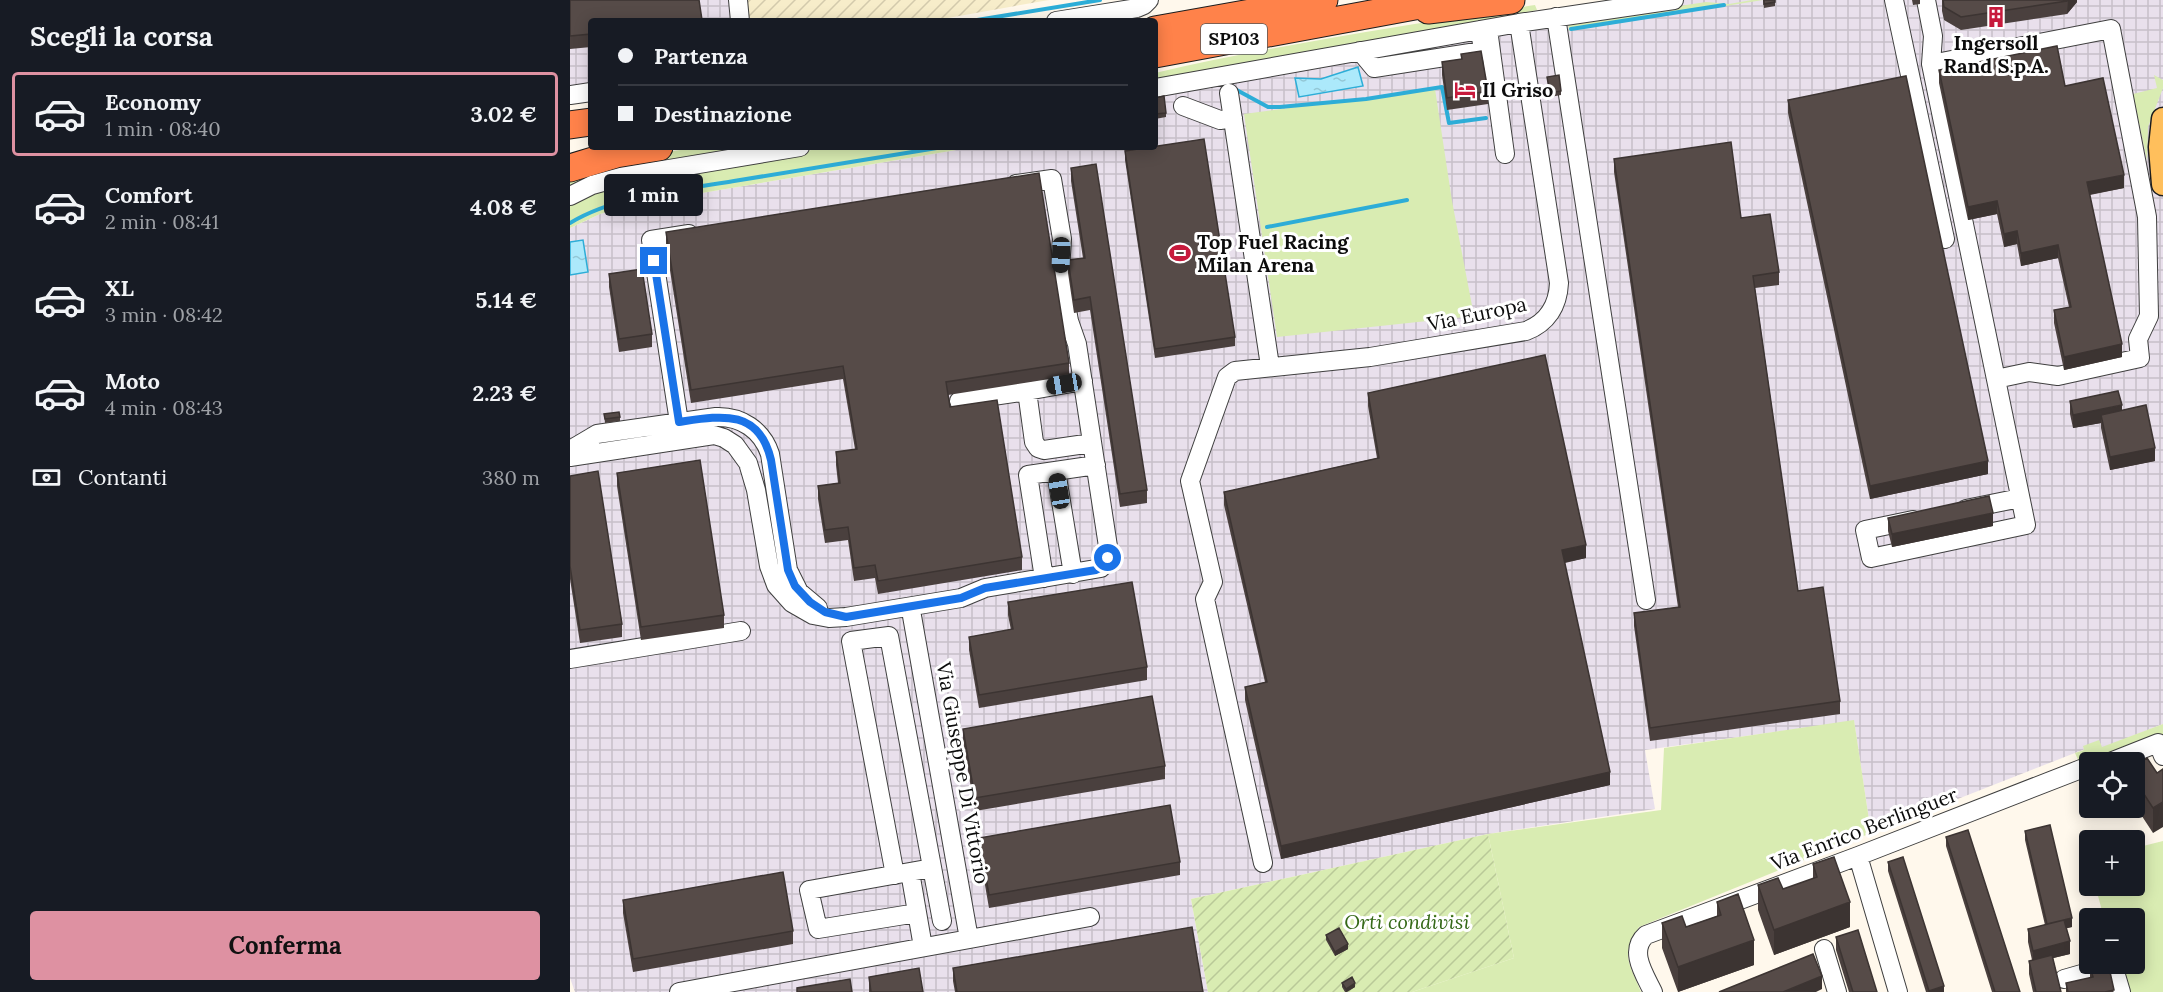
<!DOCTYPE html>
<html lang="it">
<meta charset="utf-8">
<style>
:root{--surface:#171b24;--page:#20242c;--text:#f1f3f6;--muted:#9ea1a6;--line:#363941;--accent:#de91a2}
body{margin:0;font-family:Lora,serif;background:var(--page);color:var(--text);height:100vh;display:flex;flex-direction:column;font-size:22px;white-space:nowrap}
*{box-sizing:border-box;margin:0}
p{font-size:20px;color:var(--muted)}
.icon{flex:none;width:33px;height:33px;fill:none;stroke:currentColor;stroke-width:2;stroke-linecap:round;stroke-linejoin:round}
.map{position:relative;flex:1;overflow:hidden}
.drawer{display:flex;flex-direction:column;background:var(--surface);width:570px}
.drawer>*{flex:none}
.guide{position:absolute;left:18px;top:18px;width:570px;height:132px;border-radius:6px;box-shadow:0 3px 15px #0003;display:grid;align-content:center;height:132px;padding:0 30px;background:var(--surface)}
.tools{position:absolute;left:1509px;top:752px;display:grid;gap:12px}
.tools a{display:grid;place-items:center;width:66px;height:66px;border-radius:6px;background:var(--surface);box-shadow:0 3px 15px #0003;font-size:30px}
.end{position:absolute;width:27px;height:27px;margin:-14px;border:8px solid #1a73e8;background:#fff;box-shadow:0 0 0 3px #fff}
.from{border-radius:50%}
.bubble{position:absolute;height:42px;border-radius:6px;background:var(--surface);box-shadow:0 3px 15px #0003;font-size:20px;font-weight:700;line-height:42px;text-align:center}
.car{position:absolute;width:18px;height:36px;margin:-18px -9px;border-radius:8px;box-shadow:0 0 4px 2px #0007;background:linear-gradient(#222 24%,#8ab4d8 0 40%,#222 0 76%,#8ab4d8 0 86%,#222 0)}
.guide b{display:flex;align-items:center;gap:21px;height:57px;font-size:22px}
.guide b+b{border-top:2px solid var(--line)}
.guide i{width:15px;height:15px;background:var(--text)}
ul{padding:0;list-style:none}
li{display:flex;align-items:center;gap:18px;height:84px;margin:0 12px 9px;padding:0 18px;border:3px solid transparent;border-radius:6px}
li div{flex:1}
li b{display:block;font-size:22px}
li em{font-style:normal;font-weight:700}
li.on{border-color:var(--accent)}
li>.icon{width:54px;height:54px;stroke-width:1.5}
h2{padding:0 30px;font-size:27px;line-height:72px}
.pay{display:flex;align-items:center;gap:15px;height:66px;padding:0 30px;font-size:22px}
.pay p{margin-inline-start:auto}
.primary-button{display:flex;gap:12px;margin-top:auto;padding:12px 30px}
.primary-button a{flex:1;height:69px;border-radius:6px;background:var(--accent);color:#111;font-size:24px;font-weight:700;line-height:69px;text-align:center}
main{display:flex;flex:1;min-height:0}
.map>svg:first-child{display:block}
.industrial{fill:url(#industrial-grid)}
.farmland{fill:url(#farmland-furrows)}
.grass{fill:#d9ecb2}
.garden{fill:url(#garden-furrows)}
.water{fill:url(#water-ripples);stroke:#2dadd7;stroke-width:1.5}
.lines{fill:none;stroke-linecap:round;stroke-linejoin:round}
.stream{stroke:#2dadd7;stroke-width:4}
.minor-casing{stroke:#3f3f3f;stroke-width:20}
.major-casing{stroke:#1d1d1d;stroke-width:25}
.highway-casing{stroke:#1d1d1d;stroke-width:29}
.minor{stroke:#fff;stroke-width:18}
.major{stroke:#ffbf5c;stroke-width:22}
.highway{stroke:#ff824a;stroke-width:27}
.wall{fill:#4a403e}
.shaded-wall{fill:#3c3432}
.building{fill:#564b48;stroke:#3c3432;stroke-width:1.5}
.route{stroke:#1a73e8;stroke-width:8}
.labels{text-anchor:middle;stroke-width:6;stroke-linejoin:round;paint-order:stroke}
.shield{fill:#fff;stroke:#555;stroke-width:1.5}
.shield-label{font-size:18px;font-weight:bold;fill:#0c0c0c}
.poi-label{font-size:20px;font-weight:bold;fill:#0c0c0c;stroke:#fff;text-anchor:start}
.street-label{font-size:20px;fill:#0c0c0c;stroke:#fff}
.park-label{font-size:20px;font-style:italic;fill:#356918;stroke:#fff}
</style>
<main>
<section class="drawer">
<h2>Scegli la corsa</h2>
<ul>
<li class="on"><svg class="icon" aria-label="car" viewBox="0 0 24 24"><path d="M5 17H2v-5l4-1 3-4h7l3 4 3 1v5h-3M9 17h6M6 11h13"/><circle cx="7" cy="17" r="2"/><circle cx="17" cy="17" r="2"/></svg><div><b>Economy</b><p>1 min · 08:40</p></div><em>3.02 €</em></li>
<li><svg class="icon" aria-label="car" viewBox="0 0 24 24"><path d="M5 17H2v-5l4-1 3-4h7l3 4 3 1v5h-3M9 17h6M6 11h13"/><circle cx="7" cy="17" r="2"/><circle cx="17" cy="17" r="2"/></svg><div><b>Comfort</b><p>2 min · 08:41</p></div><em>4.08 €</em></li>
<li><svg class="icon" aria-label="car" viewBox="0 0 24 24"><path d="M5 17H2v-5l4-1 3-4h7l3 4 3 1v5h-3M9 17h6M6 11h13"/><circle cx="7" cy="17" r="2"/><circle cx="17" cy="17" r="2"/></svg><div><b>XL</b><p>3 min · 08:42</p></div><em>5.14 €</em></li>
<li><svg class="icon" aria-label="car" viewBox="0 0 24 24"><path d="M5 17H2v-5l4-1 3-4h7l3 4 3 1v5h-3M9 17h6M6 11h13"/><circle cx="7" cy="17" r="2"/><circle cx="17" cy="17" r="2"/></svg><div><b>Moto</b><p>4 min · 08:43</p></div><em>2.23 €</em></li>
</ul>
<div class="pay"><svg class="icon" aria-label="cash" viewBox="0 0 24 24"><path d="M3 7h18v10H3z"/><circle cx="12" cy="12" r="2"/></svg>Contanti<p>380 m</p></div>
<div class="primary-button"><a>Conferma</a></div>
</section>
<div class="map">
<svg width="1593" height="992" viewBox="0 0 1593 992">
<defs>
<pattern id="industrial-grid" width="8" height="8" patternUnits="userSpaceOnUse" patternTransform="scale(1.5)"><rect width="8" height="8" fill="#e9e0ec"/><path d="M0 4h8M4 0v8" fill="none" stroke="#c7bfc9"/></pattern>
<pattern id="farmland-furrows" width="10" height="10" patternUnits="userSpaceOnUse" patternTransform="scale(1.5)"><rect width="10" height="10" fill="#f7edca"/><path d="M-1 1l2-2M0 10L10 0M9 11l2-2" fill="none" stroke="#d3caac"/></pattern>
<pattern id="garden-furrows" width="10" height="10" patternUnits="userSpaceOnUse" patternTransform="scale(1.5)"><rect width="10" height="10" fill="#d9ecb2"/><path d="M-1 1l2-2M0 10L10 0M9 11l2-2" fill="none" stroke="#b9c998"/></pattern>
<pattern id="water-ripples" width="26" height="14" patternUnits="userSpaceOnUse" patternTransform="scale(1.5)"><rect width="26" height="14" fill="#ace9fb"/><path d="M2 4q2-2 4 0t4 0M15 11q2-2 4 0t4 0" fill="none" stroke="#93c7d6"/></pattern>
</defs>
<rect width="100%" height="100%" fill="#fff8ec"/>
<!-- industrial -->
<path class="industrial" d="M0,0H163L166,21H21V83L0,86Z
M1062,0H1593V724L1532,748L1529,741L1513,747L1515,749L1301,833L1284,721L1075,750L1085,809L918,834L621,899L638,992H5L0,978V228L30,214L61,205L404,147H585V94Z"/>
<!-- farmland -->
<path class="farmland" d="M172,0H479L361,21H175Z"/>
<!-- grass -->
<path class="grass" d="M1182,0H1193L999,31L998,23L1136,2L1159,4Z
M965,5L967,10L585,80V73C710,44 838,25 965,5Z
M1584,75L1593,80V88L1578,127L1577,161L1563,94L1587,88Z
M865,89L882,201L904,316L707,337L674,114Z
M129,147H197L0,189V176L66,157Z
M260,147H404L61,205L30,214L0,228V203L58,180Z
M1284,720L1301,833L1069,927C1050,956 1059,962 1071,992H842L944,958L918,834L1091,810L1094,748Z
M1593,724V747L1588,737L1511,766L1505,753L1514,750L1513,746L1529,740L1532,747Z
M1593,841V992H1553L1546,963H1564V918H1534L1525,885H1564L1565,848Z"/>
<!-- garden -->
<path class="garden" d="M918,834L944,958L842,992H638L621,899Z"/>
<!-- water -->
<path class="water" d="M788,67L793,86L729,97L725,78L751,79Z
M13,240L18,272L0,275V242Z"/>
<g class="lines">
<!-- stream -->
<path class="stream" d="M401,21L530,0
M1001,29L1154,5
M663,88L698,107H710L796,99L872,87L879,123L916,118
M0,223C46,195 111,190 164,181C234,170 303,158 373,147
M697,227L837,200"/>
<defs>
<path id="minor" d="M168,0L170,21
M1324,0L1375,239
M986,17L1076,600
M486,21L567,8L574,5L579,0
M919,37L935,154
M790,51L804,68L913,51L910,30
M1361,64L1541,29L1577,217L1579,316L1568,339L1570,358L1488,376L1459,372L1426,379
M585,88L949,23L1104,0
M659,93L700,366
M0,95L21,92
M613,106L650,120L663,118
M0,196L22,185L51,177L230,147
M513,381L457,391L464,442L468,448L474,450L522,443
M389,401L457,391
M109,422L81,240L119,234
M0,450L27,434L146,417C171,416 192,430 200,454L218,570L229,592L248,608
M0,457L144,435L154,438L165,445L178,463L186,490L199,566L206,585L222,603L243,615L259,618L276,617L391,598L415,588L531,568L537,561L539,553L507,344L499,321L490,270L492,239L482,179L446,184
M486,471L503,574
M1396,509L1450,498
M1343,520L1295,530L1301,558L1456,525L1361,64L1363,36L1356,0
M474,578L458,475L526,465
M342,616L399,939
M0,659L171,631
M1540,762L1588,743L1593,756
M1288,856L1328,992
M693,863L635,599L643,582L620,481L657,377L665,371L800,357L956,331C977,323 988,306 989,283L949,23
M340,872L353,947
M325,875L281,641L319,636L372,921
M347,913L248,929L239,890L362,868
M1254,949L1267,992
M1494,979L1543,965L1551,992
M109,992L520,917
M1083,992C1075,975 1058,951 1076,935L1288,856L1511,769L1520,768"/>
<path id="major" d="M1593,119L1590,147L1593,184"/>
<path id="highway" d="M858,10L941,0
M585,30L754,0
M585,54L877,0
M0,125L21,122
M0,168L46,154L89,147"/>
</defs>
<!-- minor casing -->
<use href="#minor" class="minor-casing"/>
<!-- major casing -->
<use href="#major" class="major-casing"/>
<!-- highway casing -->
<use href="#highway" class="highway-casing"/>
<!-- minor -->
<use href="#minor" class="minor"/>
<!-- major -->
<use href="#major" class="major"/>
<!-- highway -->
<use href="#highway" class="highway"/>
</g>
<!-- wall -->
<path class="wall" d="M0,0H129L132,21H21V47L0,49Z
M1193,0H1205V6L1194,8Z
M1342,0H1350V4L1343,5Z
M1372,0H1507V2L1497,14L1391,30L1374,20L1372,11Z
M891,54L918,91V104L877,110L872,75V62L891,59Z
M1369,70L1495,86L1554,188L1520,195L1552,357L1494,370L1484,323V310L1499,307L1488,258L1451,266L1447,244L1434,247L1427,214L1398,220L1369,83Z
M977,77L991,91V95L980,97Z
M585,98L596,113V117L585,119Z
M1218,100L1418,474L1300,499L1218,113Z
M555,151L665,337V346L585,358L555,160Z
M1044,159L1171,218L1209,272V285L1185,288L1228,591L1270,701V714L1080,741L1064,626V613L1108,607L1044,172Z
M501,168L577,490V503L550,507L520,310L504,313L498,273V260L513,258L501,181Z
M96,232L499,363V376L378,395L380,407L452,557V570L308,594L305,578L284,581L278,540L255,543L248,499V486L268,483L266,465V452L285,449L273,379L121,403L96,245Z
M39,274L82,334V347L49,352L39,287Z
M798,393L1016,558L995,563L1040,785L711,859L675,700V687L695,682L654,505V492L807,458L798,406Z
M1500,401L1552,411L1585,461L1540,470L1531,428V423L1503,428L1500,414Z
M34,414L50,417V421L35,423Z
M47,473L154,615V628L71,640L47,486Z
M0,476L52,624V637L10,643L0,579Z
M1318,518L1423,526L1322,547L1318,531Z
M438,602L577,667V680L409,708L399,650V637L441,630L438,615Z
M393,729L595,766V779L405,811L393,742Z
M1564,766L1587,773L1583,833L1564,804Z
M1455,831L1502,927L1496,928L1500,954L1483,958L1491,992H1463L1459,974V961L1462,960L1458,942V929L1475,925L1455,840Z
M1376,837L1450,992H1422L1376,846Z
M409,838L610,862V875L419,908L409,851Z
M1318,862L1374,992H1356L1318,871Z
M1243,864L1280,927L1204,955L1188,910V885L1213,889L1243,879Z
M53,900L223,931V944L63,972L53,913Z
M1147,902L1184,965L1108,992L1092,948V923L1116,927L1147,916Z
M756,935L778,949L765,956L756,940Z
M1266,937L1307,992H1279L1266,950Z
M1520,967L1544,992H1496V983L1520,978Z
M383,968L633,992H385L383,981Z
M299,977L353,992H299Z
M772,983L785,987L777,992H775L772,987Z"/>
<!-- shaded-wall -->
<path class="shaded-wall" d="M1498,0H1507V2L1497,14Z
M1554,175V188L1517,195V182Z
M1427,201V214L1398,220V207Z
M1447,231V244L1434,247V234Z
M1488,245V258L1451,266V253Z
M1552,344V357L1494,370V357Z
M1552,405V418L1531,415V423L1503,428V415Z
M1585,448V461L1540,470V457Z
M1418,461V474L1300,499V486Z
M1423,513V526L1322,547V534Z
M1016,545V558L992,563V550Z
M1040,772V785L711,859V846Z
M1593,802V827L1583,833V808Z
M1280,902V927L1204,955V930Z
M1502,918V927L1477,933V924Z
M1184,940V965L1108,992V967Z
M1500,941V954L1463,963V951Z
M778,944V949L765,956V952Z
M1252,976V989L1246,992H1213Z
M785,983V987L776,992V989Z
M1374,986V992H1359V991Z"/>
<!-- building -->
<path class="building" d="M0,0H129L132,20L21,21V34L0,36Z
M1194,0H1205V2L1194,4Z
M1373,0H1498L1497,1L1391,17L1374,7Z
M1487,46L1495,86L1533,78L1554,175L1517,182L1552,344L1494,357L1484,310L1501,307L1488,245L1451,253L1447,231L1434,234L1427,201L1398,207L1369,70Z
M911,51L918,91L877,98L872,62L892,59L891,54Z
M989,75L991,91L980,93L977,77Z
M1336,76L1418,461L1300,486L1218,100Z
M594,96L596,113L585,114V98Z
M634,139L665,337L585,349L555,151Z
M1161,142L1171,218L1200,214L1209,272L1183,276L1228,591L1253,587L1270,701L1080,728L1064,613L1110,607L1044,159Z
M526,164L577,490L550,494L520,297L504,300L498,260L515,258L501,168Z
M469,173L499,363L376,382L380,407L427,400L452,557L308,581L305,565L284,568L278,527L255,530L248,486L270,483L266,452L287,449L273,366L121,390L96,232Z
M72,269L82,334L49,339L39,274Z
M975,355L1016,545L992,550L1040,772L711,846L675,687L697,682L654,492L809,458L798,393Z
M1548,391L1552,405L1503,415L1500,401Z
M1576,405L1585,448L1540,457L1531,415Z
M49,412L50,417L35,419L34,414Z
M130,460L154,615L71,627L47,473Z
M28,471L52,624L10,630L0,566V476Z
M1419,496L1423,513L1322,534L1318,518Z
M562,582L577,667L409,695L399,637L443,629L438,602Z
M582,696L595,766L405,798L393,729Z
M1577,758L1587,773L1593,769V802L1583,808L1564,779V766Z
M600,805L610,862L419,895L409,838Z
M1480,825L1502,918L1477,924L1455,831Z
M1398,830L1450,992H1425L1376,837Z
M1264,857L1280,902L1204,930L1188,885L1208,878L1213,889L1247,877L1243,864Z
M1333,857L1374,986L1359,991L1318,862Z
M213,872L223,931L63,959L53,900Z
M1168,894L1184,940L1108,967L1092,923L1112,916L1116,927L1151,915L1147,902Z
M1494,920L1500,941L1463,951L1458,929Z
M622,927L633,992H387L383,968Z
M769,928L778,944L765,952L756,935Z
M1288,930L1307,992H1283L1266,937Z
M1243,954L1252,976L1213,992H1149Z
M1482,955L1491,992H1466L1459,961Z
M1538,963L1544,990L1535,992H1498L1496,983L1523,977L1520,967Z
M349,968L353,992H301L299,977Z
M782,977L785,983L776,989L772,983Z
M280,979L282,992H227V988Z"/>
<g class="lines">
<!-- route -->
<path class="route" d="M84,261L109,422C150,416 189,408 201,460L218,570L225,586L240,602L255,612L276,617L391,598L415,588L526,570L534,566L538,558"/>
</g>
<!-- icons -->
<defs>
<symbol id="building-bare" viewBox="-9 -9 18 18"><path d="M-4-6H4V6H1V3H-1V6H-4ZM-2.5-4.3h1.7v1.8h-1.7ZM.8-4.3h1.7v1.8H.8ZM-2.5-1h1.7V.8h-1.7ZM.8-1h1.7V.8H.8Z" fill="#c71a3c" stroke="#fff" stroke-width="2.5" paint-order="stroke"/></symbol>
<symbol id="hotel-bare" viewBox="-9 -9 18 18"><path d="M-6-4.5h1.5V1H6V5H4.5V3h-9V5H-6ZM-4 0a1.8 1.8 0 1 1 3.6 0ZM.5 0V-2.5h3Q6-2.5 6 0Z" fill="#c71a3c" stroke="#fff" stroke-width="2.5" paint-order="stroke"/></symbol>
<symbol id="stadium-bare" viewBox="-9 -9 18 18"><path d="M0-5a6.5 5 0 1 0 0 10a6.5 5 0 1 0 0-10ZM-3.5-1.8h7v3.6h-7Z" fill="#c71a3c" stroke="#fff" stroke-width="2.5" paint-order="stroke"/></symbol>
</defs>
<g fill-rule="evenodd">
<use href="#building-bare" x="1411" y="2" width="30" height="30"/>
<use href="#hotel-bare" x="880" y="75" width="30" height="30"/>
<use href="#stadium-bare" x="595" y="238" width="30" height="30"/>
</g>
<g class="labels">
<!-- shield labels -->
<rect class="shield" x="631" y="24" width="66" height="30" rx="4.5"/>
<g class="shield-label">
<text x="664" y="45">SP103</text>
</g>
<!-- poi labels -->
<g class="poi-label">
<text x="1426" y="50" text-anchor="middle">Ingersoll<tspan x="1426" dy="23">Rand S.p.A.</tspan></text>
<text x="912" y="97">Il Griso</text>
<text x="627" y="249">Top Fuel Racing<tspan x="627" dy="23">Milan Arena</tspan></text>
</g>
<!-- street labels -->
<g class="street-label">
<text transform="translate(907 314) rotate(-12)" y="7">Via Europa</text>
<text transform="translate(393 773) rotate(80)" y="7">Via Giuseppe Di Vittorio</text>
<text transform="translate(1294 829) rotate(-21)" y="7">Via Enrico Berlinguer</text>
</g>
<!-- park labels -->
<g class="park-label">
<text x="837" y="929">Orti condivisi</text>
</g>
</g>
</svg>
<div class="tools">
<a><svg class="icon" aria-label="locate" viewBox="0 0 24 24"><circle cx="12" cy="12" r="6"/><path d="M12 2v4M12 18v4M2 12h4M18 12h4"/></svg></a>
<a>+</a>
<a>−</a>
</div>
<i class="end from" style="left:538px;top:558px"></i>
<i class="end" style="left:84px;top:261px"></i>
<div class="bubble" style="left:34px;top:174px;width:99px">1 min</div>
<i class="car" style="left:491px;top:255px;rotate:182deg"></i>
<i class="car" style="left:494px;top:384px;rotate:260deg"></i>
<i class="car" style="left:489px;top:491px;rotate:351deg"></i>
<div class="guide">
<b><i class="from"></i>Partenza</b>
<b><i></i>Destinazione</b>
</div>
</div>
</main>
